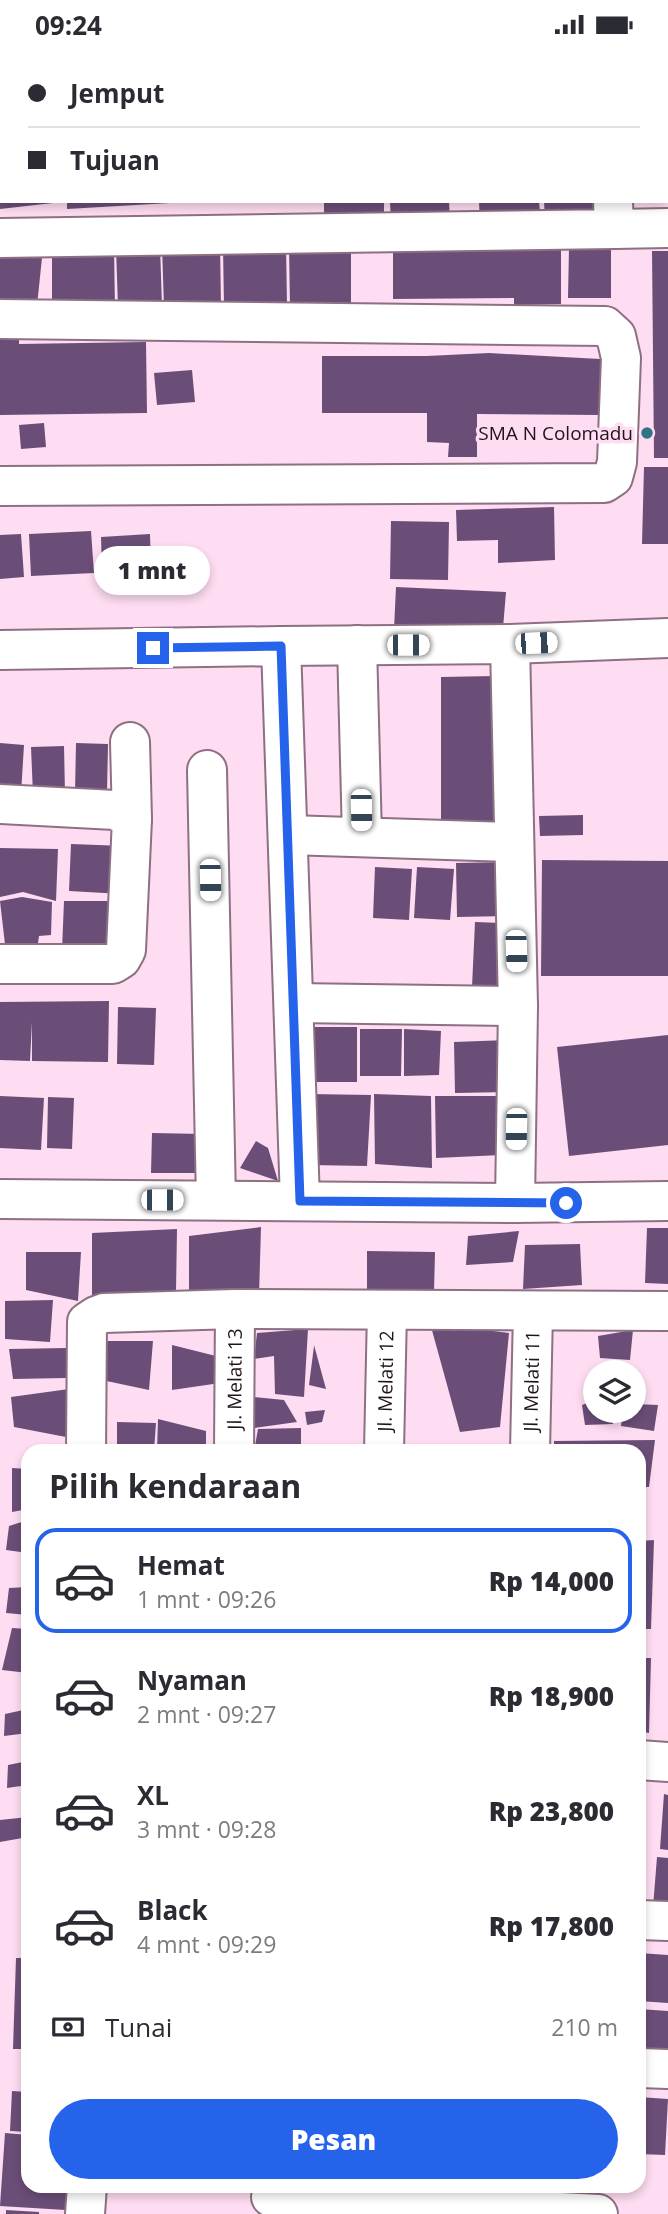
<!DOCTYPE html>
<html lang="id">
<meta charset="utf-8">
<style>
:root{--surface:#fff;--page:#f2f2f3;--text:#2b2b33;--muted:#7c7c81;--line:#e1e1e2;--accent:#2563eb}
body{margin:0;font-family:"Open Sans",sans-serif;background:var(--page);color:var(--text);height:100vh;display:flex;flex-direction:column;font-size:26px;white-space:nowrap}
*{box-sizing:border-box;margin:0}
p{font-size:23px;color:var(--muted)}
.icon{flex:none;width:38px;height:38px;fill:none;stroke:currentColor;stroke-width:2;stroke-linecap:round;stroke-linejoin:round}
.map{position:relative;flex:1;overflow:hidden}
.side{position:absolute;left:21px;top:1395px;width:625px;height:749px;display:flex;flex-direction:column;background:var(--surface);border-radius:21px;box-shadow:0 4px 10px #0003}
.side>*{flex:none}
.hud{position:absolute;left:0px;top:0px;width:668px;height:154px;box-shadow:0 4px 10px #0003;display:grid;align-content:center;height:154px;padding:0 28px;background:var(--surface)}
.buttons{position:absolute;left:583px;top:1311px;display:grid;gap:14px}
.buttons a{display:grid;place-items:center;width:63px;height:63px;border-radius:50%;background:var(--surface);box-shadow:0 4px 10px #0003;font-size:35px}
.end{position:absolute;width:32px;height:32px;margin:-16px;border:9px solid #2563eb;background:#fff;box-shadow:0 0 0 4px #fff}
.from{border-radius:50%}
.bubble{position:absolute;height:49px;border-radius:24px;background:var(--surface);box-shadow:0 4px 10px #0003;font-size:23px;font-weight:800;line-height:49px;text-align:center}
.car{position:absolute;width:21px;height:42px;margin:-21px -10px;border-radius:9px;box-shadow:0 0 5px 2px #0007;background:linear-gradient(#fff 24%,#345 0 40%,#fff 0 76%,#345 0 86%,#fff 0)}
.hud b{display:flex;align-items:center;gap:24px;height:66px;font-size:26px}
.hud b+b{border-top:2px solid var(--line)}
.hud i{width:18px;height:18px;background:var(--text)}
ul{padding:0;list-style:none}
li{display:flex;align-items:center;gap:21px;height:105px;margin:0 14px 10px;padding:0 14px;border:4px solid transparent;border-radius:21px}
li div{flex:1}
li b{display:block;font-size:26px}
li em{font-style:normal;font-weight:800}
li.selected{border-color:var(--accent)}
li>.icon{width:63px;height:63px;stroke-width:1.5}
h2{padding:0 28px;font-size:32px;line-height:84px}
.pay{display:flex;align-items:center;gap:18px;height:77px;padding:0 28px;font-size:26px}
.pay p{margin-inline-start:auto}
.button{display:flex;gap:14px;margin-top:auto;padding:14px 28px}
.button a{flex:1;height:80px;border-radius:42px;background:var(--accent);color:#fff;font-size:28px;font-weight:800;line-height:80px;text-align:center}
.status{display:flex;justify-content:space-between;align-items:center;height:49px;padding:0 35px;background:var(--surface);direction:ltr}
.status svg{height:19px;fill:currentColor}
.map>svg:first-child{display:block}
.building{fill:#6b4e78}
.lines{fill:none;stroke-linecap:round;stroke-linejoin:round}
.minor-casing{stroke:#8d7082;stroke-width:42}
.minor{stroke:#fff;stroke-width:38}
.route{stroke:#2563eb;stroke-width:9}
.poi-dot{fill:#317485;stroke:#fedcf1;stroke-width:2.5}
.labels{text-anchor:middle;stroke-width:7;stroke-linejoin:round;paint-order:stroke}
.poi-label{font-size:19px;fill:#20141c;stroke:#fedcf1;text-anchor:end}
.street-label{font-size:19px;fill:#20141c;stroke:#fedcf1}
</style>
<div class="status"><b>09:24</b><svg viewBox="0 0 49 12"><path d="M0 12V9h3v3zM5 12V6h3v6zM10 12V3h3v9zM15 12V0h3v12zM26 1h20v11H26zM47 4h2v5h-2z"/></svg></div>
<div class="map">
<svg width="668" height="2165" viewBox="0 0 668 2165">
<rect width="100%" height="100%" fill="#fedcf1"/>
<!-- building -->
<path class="building" d="M0,152H53V154L0,160Z
M67,152H170V154L67,160Z
M324,152H384V174H324Z
M390,152H449L450,172L391,175Z
M479,152H539L541,174L480,178Z
M544,152H600L601,167L545,171Z
M561,186V255L514,256V249L393,250V193Z
M220,195L221,258H164L162,197Z
M286,196L287,256L224,257L223,197Z
M351,196V257H290L289,197Z
M160,197L162,257L118,258L116,199Z
M114,198L115,260L52,261V199Z
M611,198V249H568L569,199Z
M43,199L37,257H0V206Z
M652,202H668V409H654Z
M0,289H19V295L146,293L147,364L0,366Z
M489,304L600,310V366L477,365V408H448L449,394L427,393V364H322V307H427Z
M192,321L195,353L157,356L154,324Z
M44,374L46,398L21,400L19,376Z
M644,418H668V495H642Z
M554,458L555,511L498,514V491L457,492L456,461Z
M391,472L449,473L448,531L390,530Z
M91,482L94,524L31,527L29,485Z
M21,485L24,528L0,530V486Z
M150,485L151,521L102,523L101,488Z
M396,538L506,543L503,579L394,580Z
M495,627L496,777H441V628Z
M0,694L24,696L21,745L0,744Z
M76,694L108,695L107,743H75Z
M64,697L65,745L33,746L31,698Z
M583,766V786L540,787L539,767Z
M71,795L124,797L122,845L69,842Z
M0,799L58,800L56,852L23,843L0,848Z
M542,811L668,812V927H541Z
M508,813L509,867L457,868L456,814Z
M375,818L412,820L409,871L373,869Z
M417,818L454,820L450,871L414,869Z
M22,848L52,853L51,886L39,887L37,901L6,904L0,852Z
M64,852H116L112,901H62Z
M475,873L501,874L500,939L472,938Z
M109,952L108,1013L32,1012V973L30,1012L0,1011V953Z
M118,958L156,959L154,1016L117,1015Z
M310,978H357V1033H310Z
M360,980H402L401,1027H360Z
M404,980L441,982L439,1026L404,1027Z
M668,986V1096L569,1107L557,998Z
M508,991V1043L455,1044L454,993Z
M309,1045L371,1046L367,1117L310,1116Z
M374,1045L431,1047L432,1119L375,1115Z
M0,1047L44,1049L41,1101L0,1099Z
M435,1047H498L501,1106L436,1109Z
M48,1048L74,1049L72,1100L47,1099Z
M152,1084L203,1085L202,1124H151Z
M256,1092L268,1099L278,1132L240,1119Z
M261,1178L259,1247L189,1249V1187Z
M647,1179H668V1235L645,1234Z
M177,1180L176,1243L92,1247V1184Z
M519,1182L513,1213L466,1216L468,1187Z
M580,1195L582,1236L523,1240L525,1196Z
M367,1202L435,1203L434,1243L367,1244Z
M26,1203H81L78,1252L26,1241Z
M53,1251L50,1293L5,1290V1252Z
M430,1274L509,1284L500,1378L460,1383Z
M308,1280L304,1348L275,1345L274,1307L254,1310L257,1284Z
M633,1281L630,1311L600,1309L598,1287Z
M97,1292H153L149,1341L97,1330Z
M172,1296L220,1308V1334L172,1341Z
M314,1297V1296L326,1340L309,1336Z
M67,1299L66,1329L13,1330L9,1300Z
M69,1340L66,1388L14,1378L11,1348Z
M254,1348L284,1351L297,1373L247,1380Z
M595,1351V1362H612L613,1375L585,1376L582,1356Z
M634,1355L658,1356L654,1382L621,1377L623,1362H634Z
M325,1361L322,1373L307,1376L305,1363Z
M158,1370L206,1382V1402H157Z
M117,1373L156,1374L154,1402H117Z
M301,1379V1402H254L258,1380Z
M655,1391L649,1438H639V1402H554V1392Z
M12,1419L28,1420V1460L12,1463Z
M28,1471V1504L6,1501L9,1477Z
M654,1491L651,1580H639V1492Z
M28,1538V1566L6,1564L9,1539Z
M12,1579L28,1580V1624L2,1621Z
M639,1609H651L649,1684L639,1682Z
M28,1660V1684L4,1687L5,1665Z
M28,1712V1736L7,1739L8,1716Z
M664,1745L668,1746V1801L660,1800Z
M28,1768V1788L0,1793V1771Z
M657,1808L668,1809V1859L653,1858Z
M639,1904L668,1906V1954L639,1952Z
M16,1909H28V2000H13Z
M639,1960L668,1962V2004L639,2001Z
M12,2042L28,2043V2083L10,2082Z
M639,2048L668,2050L665,2106L639,2105Z
M5,2084L28,2086V2137H83L82,2162L0,2157Z
M547,2137H589L588,2153L546,2151Z
M6,2161L39,2163V2165H6Z"/>
<g class="lines">
<defs>
<g id="minor">
<path d="M614,180L668,179"/>
<path d="M0,189L614,180L613,152"/>
<path d="M0,270L605,277L616,287L621,309L617,413L613,428L604,434L0,437"/>
<path d="M510,595L668,589"/>
<path d="M357,596L362,788"/>
<path d="M281,597L510,595L518,957L515,1154"/>
<path d="M0,601L281,597L300,1152"/>
<path d="M130,693L132,770"/>
<path d="M207,721L216,1151"/>
<path d="M0,755L115,761L132,770L126,901L121,910L113,915H0"/>
<path d="M288,786L513,793"/>
<path d="M294,954L518,957"/>
<path d="M0,1150L515,1154L668,1152"/>
<path d="M86,1402L87,1273L96,1267L104,1264L235,1260L668,1262"/>
<path id="s1" d="M234,1402L235,1260"/>
<path id="s2" d="M384,1402L387,1261"/>
<path id="s3" d="M530,1402L533,1262"/>
<path d="M639,1711L668,1713"/>
<path d="M639,1871L668,1872"/>
<path d="M639,2019L668,2020"/>
<path d="M271,2148L598,2165"/>
<path d="M85,2165L87,2137"/>
</g>
</defs>
<!-- minor casing -->
<use href="#minor" class="minor-casing"/>
<!-- minor -->
<use href="#minor" class="minor"/>
</g>
<g class="lines">
<!-- route -->
<path class="route" d="M153,599L281,597L300,1152L566,1154"/>
</g>
<!-- markers -->
<circle class="poi-dot" cx="647" cy="384" r="7"/>
<g class="labels">
<!-- poi labels -->
<g class="poi-label">
<text x="633" y="391">SMA N Colomadu</text>
</g>
<!-- street labels -->
<g class="street-label">
<text dy="7" stroke="none"><textPath href="#s1" startOffset="72">Jl. Melati 13</textPath></text>
<text dy="7" stroke="none"><textPath href="#s2" startOffset="70">Jl. Melati 12</textPath></text>
<text dy="7" stroke="none"><textPath href="#s3" startOffset="70">Jl. Melati 11</textPath></text>
</g>
</g>
</svg>
<div class="buttons">
<a><svg class="icon" aria-label="layers" viewBox="0 0 24 24"><path d="M12 4l9 5-9 5-9-5zM3 14l9 5 9-5"/></svg></a>
</div>
<i class="end from" style="left:566px;top:1154px"></i>
<i class="end" style="left:153px;top:599px"></i>
<div class="bubble" style="left:94px;top:497px;width:116px">1 mnt</div>
<i class="car" style="left:536px;top:594px;rotate:88deg"></i>
<i class="car" style="left:408px;top:596px;rotate:90deg"></i>
<i class="car" style="left:361px;top:761px;rotate:179deg"></i>
<i class="car" style="left:210px;top:831px;rotate:179deg"></i>
<i class="car" style="left:516px;top:902px;rotate:178deg"></i>
<i class="car" style="left:516px;top:1080px;rotate:181deg"></i>
<i class="car" style="left:162px;top:1151px;rotate:90deg"></i>
<div class="hud">
<b><i class="from"></i>Jemput</b>
<b><i></i>Tujuan</b>
</div>
<section class="side">
<h2>Pilih kendaraan</h2>
<ul>
<li class="selected"><svg class="icon" aria-label="car" viewBox="0 0 24 24"><path d="M5 17H2v-5l4-1 3-4h7l3 4 3 1v5h-3M9 17h6M6 11h13"/><circle cx="7" cy="17" r="2"/><circle cx="17" cy="17" r="2"/></svg><div><b>Hemat</b><p>1 mnt · 09:26</p></div><em>Rp 14,000</em></li>
<li><svg class="icon" aria-label="car" viewBox="0 0 24 24"><path d="M5 17H2v-5l4-1 3-4h7l3 4 3 1v5h-3M9 17h6M6 11h13"/><circle cx="7" cy="17" r="2"/><circle cx="17" cy="17" r="2"/></svg><div><b>Nyaman</b><p>2 mnt · 09:27</p></div><em>Rp 18,900</em></li>
<li><svg class="icon" aria-label="car" viewBox="0 0 24 24"><path d="M5 17H2v-5l4-1 3-4h7l3 4 3 1v5h-3M9 17h6M6 11h13"/><circle cx="7" cy="17" r="2"/><circle cx="17" cy="17" r="2"/></svg><div><b>XL</b><p>3 mnt · 09:28</p></div><em>Rp 23,800</em></li>
<li><svg class="icon" aria-label="car" viewBox="0 0 24 24"><path d="M5 17H2v-5l4-1 3-4h7l3 4 3 1v5h-3M9 17h6M6 11h13"/><circle cx="7" cy="17" r="2"/><circle cx="17" cy="17" r="2"/></svg><div><b>Black</b><p>4 mnt · 09:29</p></div><em>Rp 17,800</em></li>
</ul>
<div class="pay"><svg class="icon" aria-label="cash" viewBox="0 0 24 24"><path d="M3 7h18v10H3z"/><circle cx="12" cy="12" r="2"/></svg>Tunai<p>210 m</p></div>
<div class="button"><a>Pesan</a></div>
</section>
</div>
